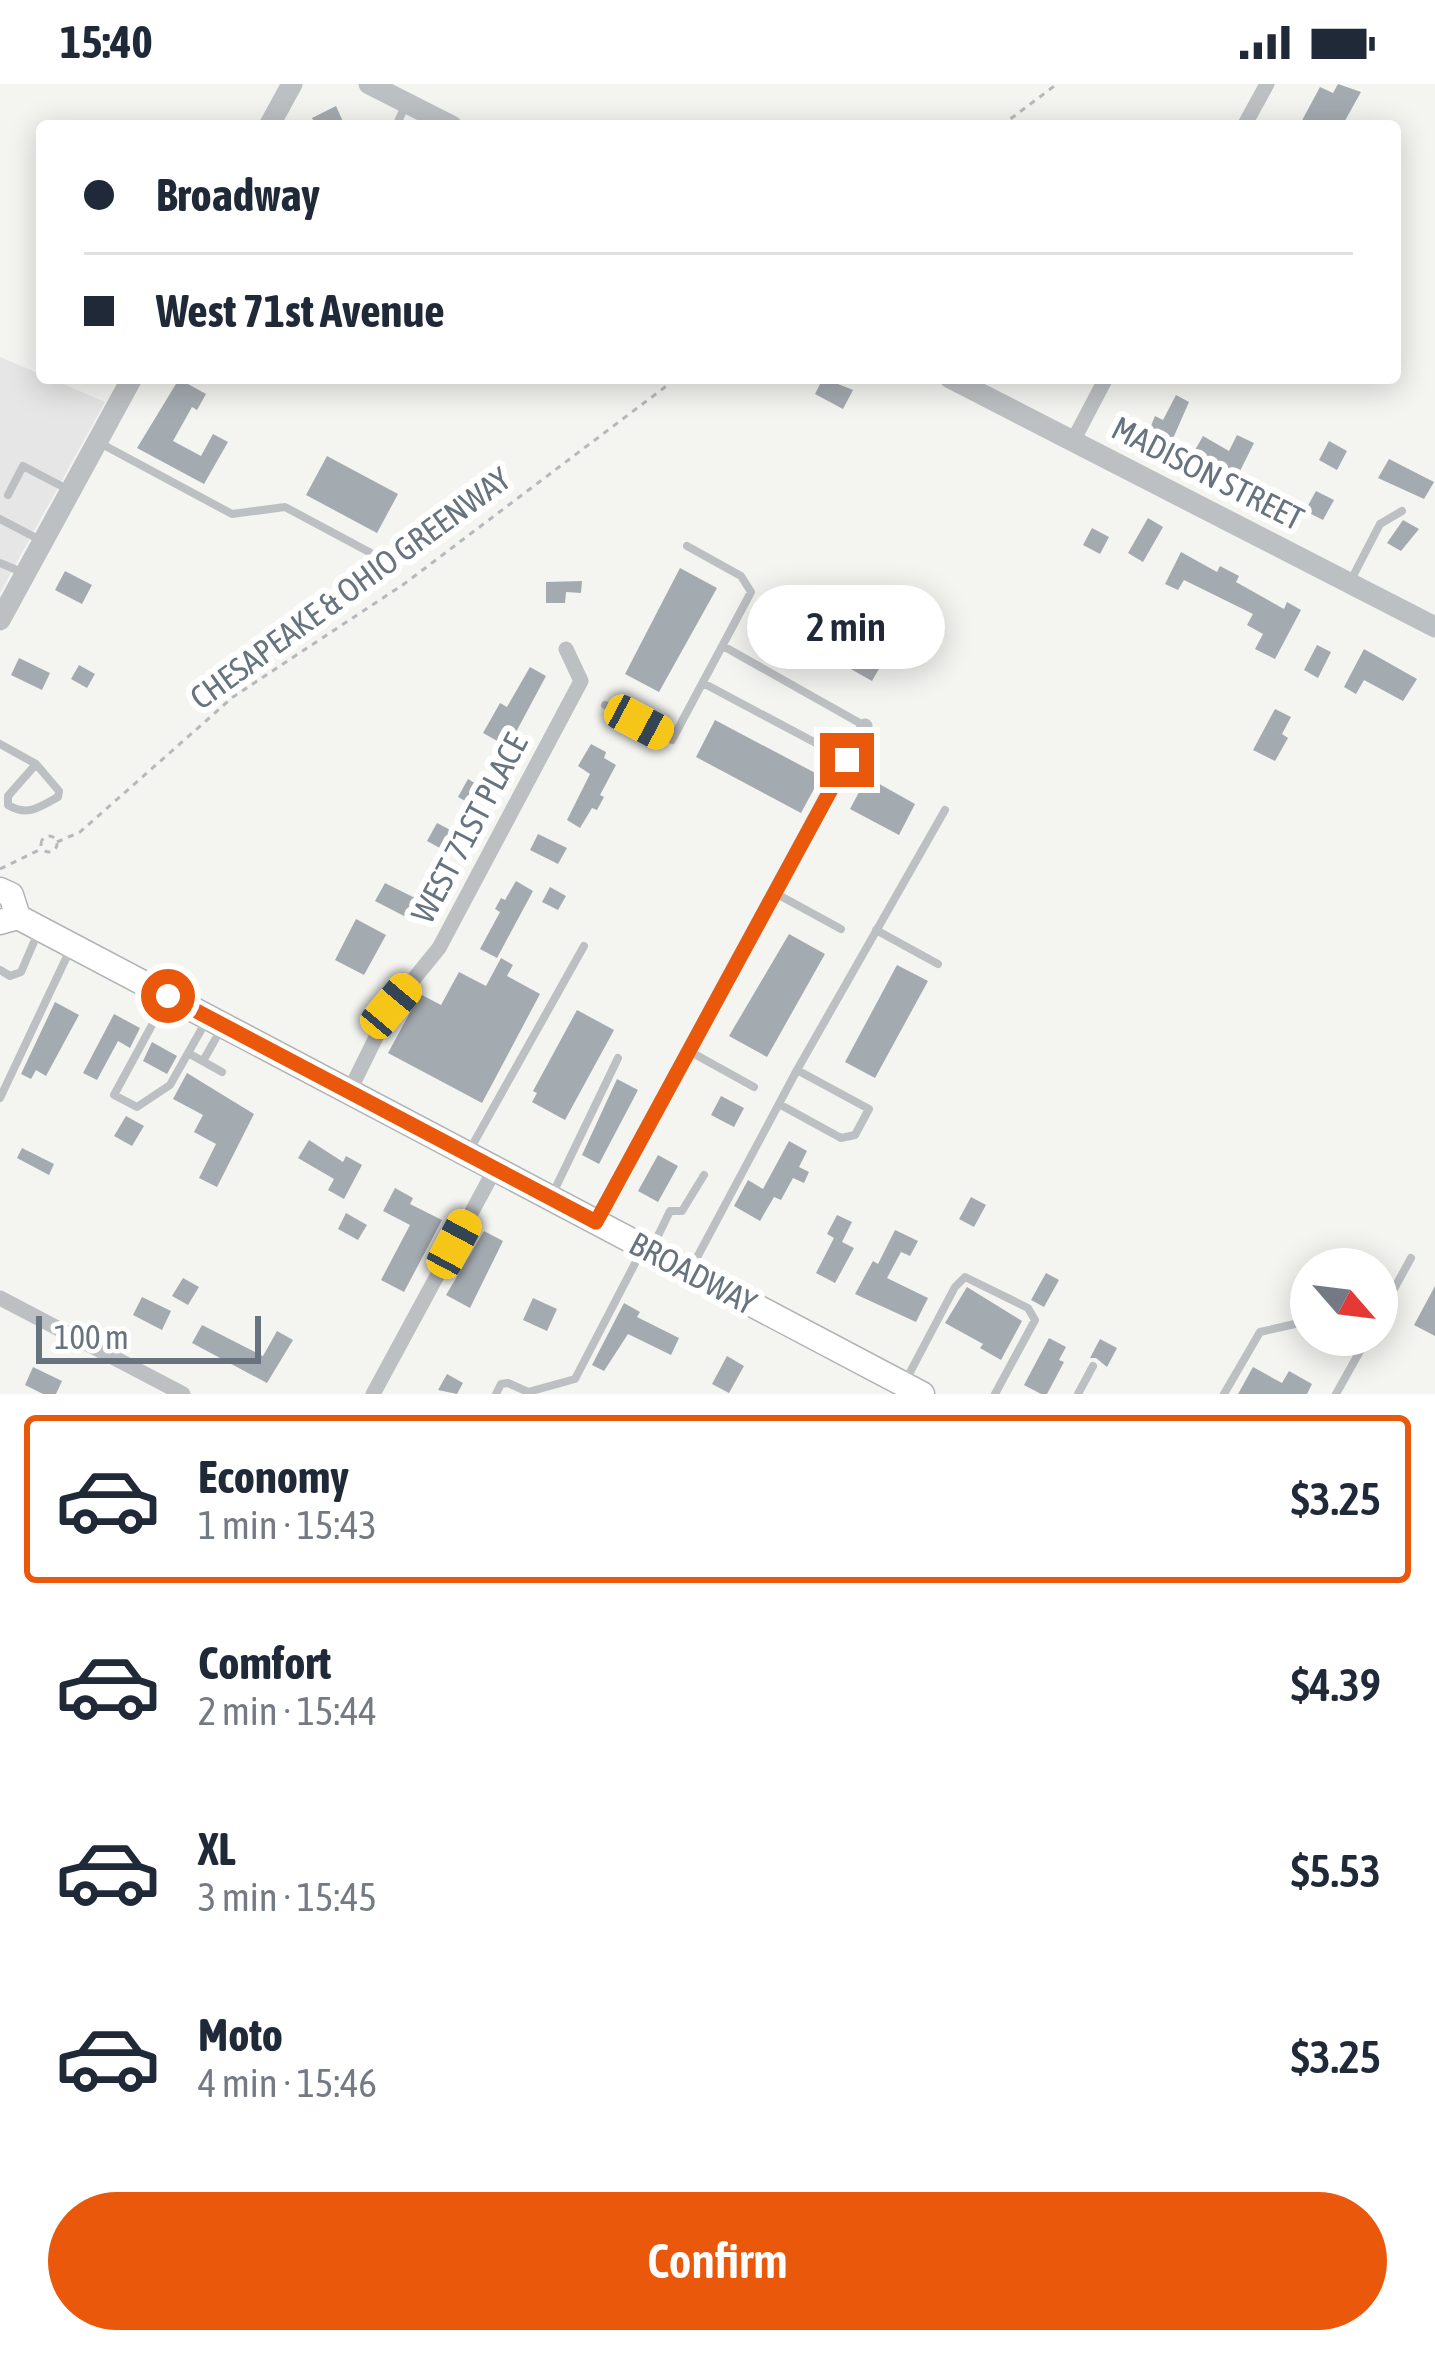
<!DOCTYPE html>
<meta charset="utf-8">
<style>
:root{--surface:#fff;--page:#f6f6f7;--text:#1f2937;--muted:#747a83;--line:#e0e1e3;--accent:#ea580c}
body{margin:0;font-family:"Asap Condensed",sans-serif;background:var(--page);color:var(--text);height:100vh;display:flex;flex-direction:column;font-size:45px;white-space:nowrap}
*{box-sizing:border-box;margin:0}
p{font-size:39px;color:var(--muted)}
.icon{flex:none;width:66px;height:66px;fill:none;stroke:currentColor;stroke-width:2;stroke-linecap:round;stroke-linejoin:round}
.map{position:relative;height:1310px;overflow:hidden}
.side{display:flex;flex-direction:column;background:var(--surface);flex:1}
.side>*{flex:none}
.banner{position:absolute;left:36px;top:36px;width:1365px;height:264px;border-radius:12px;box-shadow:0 6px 30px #0003;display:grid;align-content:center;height:264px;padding:0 48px;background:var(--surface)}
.needle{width:78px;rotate:118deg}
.tools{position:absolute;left:1290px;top:1164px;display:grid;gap:24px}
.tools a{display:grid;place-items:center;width:108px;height:108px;border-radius:50%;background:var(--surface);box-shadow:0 6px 30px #0003;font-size:60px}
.scale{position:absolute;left:36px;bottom:30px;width:225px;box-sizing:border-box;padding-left:12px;border:6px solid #67747f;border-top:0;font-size:33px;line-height:42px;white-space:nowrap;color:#67747f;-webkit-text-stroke:9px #fff;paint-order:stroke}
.end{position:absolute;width:54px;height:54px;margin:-27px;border:15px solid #ea580c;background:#fff;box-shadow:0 0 0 6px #fff}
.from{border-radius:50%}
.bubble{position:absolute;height:84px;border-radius:42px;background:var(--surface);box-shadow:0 6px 30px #0003;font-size:39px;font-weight:600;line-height:84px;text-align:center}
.car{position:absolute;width:36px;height:72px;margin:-36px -18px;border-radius:15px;box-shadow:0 0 9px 3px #0007;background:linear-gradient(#f5c518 24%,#345 0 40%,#f5c518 0 76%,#345 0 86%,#f5c518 0)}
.banner b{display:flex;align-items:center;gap:42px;height:114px;font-size:45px}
.banner b+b{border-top:3px solid var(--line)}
.banner i{width:30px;height:30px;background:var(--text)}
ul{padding:21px 0 0;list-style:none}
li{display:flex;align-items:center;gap:36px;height:168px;margin:0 24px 18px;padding:0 24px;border:6px solid transparent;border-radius:12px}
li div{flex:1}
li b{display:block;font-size:45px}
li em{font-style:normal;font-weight:600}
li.current{border-color:var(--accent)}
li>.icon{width:108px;height:108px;stroke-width:1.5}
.cta{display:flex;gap:24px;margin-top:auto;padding:24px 48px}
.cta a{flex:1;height:138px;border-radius:72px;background:var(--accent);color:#fff;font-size:48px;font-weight:600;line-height:138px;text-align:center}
.status{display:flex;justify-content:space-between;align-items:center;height:84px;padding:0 60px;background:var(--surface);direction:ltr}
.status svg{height:33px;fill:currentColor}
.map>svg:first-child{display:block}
.built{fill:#e5e6e5}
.building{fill:#a4abb0}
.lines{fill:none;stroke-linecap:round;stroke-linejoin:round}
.primary-casing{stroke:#b0b4b7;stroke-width:27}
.path{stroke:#b6b9bb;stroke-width:3;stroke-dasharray:6 6;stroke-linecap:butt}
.service{stroke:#bcc0c3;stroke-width:8}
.minor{stroke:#bcc0c3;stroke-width:15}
.tertiary{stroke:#bcc0c3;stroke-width:21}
.primary{stroke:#fff;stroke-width:24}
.route{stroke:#ea580c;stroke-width:15}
.labels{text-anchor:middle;stroke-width:12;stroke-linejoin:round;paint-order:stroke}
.street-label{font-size:33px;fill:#67747f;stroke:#fff}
</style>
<div class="status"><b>15:40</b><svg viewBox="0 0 49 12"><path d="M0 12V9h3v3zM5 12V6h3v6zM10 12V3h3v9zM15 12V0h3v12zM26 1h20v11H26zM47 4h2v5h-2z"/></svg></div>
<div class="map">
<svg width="1435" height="1310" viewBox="0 0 1435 1310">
<rect width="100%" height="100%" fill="#f4f4f1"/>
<!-- built -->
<path class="built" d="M0,273L105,318L0,509Z"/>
<!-- building -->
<path class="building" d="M1338,0L1361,8L1342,42H1299L1320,3L1333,9Z
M336,22L345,42H316L312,34Z
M823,294L853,306L843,325L815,310Z
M179,295L206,310L197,326L192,323L173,357L201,372L213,350L228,358L204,400L137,364Z
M1176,311L1189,318L1171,359L1148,349L1155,332L1163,336Z
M1237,351L1254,359L1235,397L1218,388L1222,382L1195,366L1203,352L1229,367Z
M1329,357L1347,367L1337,386L1319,376Z
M327,372L398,410L377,449L306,411Z
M1389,375L1434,398L1424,415L1378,394Z
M1316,407L1334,416L1323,436L1305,427Z
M1148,434L1163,443L1143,478L1128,469Z
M1403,436L1419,445L1401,467L1387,459Z
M1092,444L1109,453L1100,470L1083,461Z
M1181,468L1217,488L1220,482L1239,492L1236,498L1284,525L1287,518L1301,526L1275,575L1255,565L1263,550L1247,541L1253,530L1184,496L1178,506L1165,500Z
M680,484L717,504L659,608L625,590Z
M65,487L92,501L82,520L55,506Z
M582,497L581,509L566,508L565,519H546V498Z
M788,503L892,562L872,597L768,538Z
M1317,561L1331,568L1318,594L1304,586Z
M1364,565L1417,595L1403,617L1364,596L1356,610L1344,603Z
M19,574L50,589L42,606L11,591Z
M79,581L95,590L87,604L71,595Z
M530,583L546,592L508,663L483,649L500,619L507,623Z
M1275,625L1291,633L1282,650L1288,654L1275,677L1253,666Z
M715,636L821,692L801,729L696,673Z
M591,660L606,668L604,674L616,681L600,711L604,713L597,726L592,724L580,744L567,736L590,690L578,682Z
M867,693L915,720L899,751L850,725Z
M468,695L486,706L476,723L458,713Z
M437,739L462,752L451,770L427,757Z
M538,750L567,764L558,780L530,766Z
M516,797L533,807L497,874L480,865L500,828L495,825L501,814L505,816Z
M385,799L415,814L406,833L375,817Z
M550,803L566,812L558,826L542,818Z
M356,835L386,851L364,891L335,876Z
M789,850L825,870L767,973L729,952Z
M501,874L513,881L507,892L540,910L482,1019L388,969L420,910L441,921L459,888L486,902Z
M897,881L928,897L875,994L845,978Z
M55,918L79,931L46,992L36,986L31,995L21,990Z
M577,926L614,946L565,1036L532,1018L537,1009L533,1007Z
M114,930L140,944L130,964L118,957L97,996L83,989Z
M152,958L177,972L167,990L143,977Z
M187,989L254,1030L217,1103L199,1094L216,1060L194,1048L203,1031L173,1015Z
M617,995L638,1006L599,1080L582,1071Z
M721,1012L744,1024L734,1043L711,1031Z
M126,1032L144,1042L132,1062L114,1052Z
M309,1056L343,1078L346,1072L362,1081L344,1115L328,1106L334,1095L298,1074Z
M789,1057L807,1067L799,1083L809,1088L804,1099L793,1094L781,1116L774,1113L760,1137L734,1122L748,1096L763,1105Z
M22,1064L54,1080L49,1091L17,1074Z
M658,1071L678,1082L658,1118L638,1107Z
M395,1104L413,1114L410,1120L442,1136L404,1208L381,1196L410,1141L383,1127Z
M971,1113L986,1121L974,1143L959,1135Z
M346,1129L367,1141L358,1156L338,1145Z
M837,1131L852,1138L842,1158L854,1164L835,1199L816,1189L834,1154L827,1150Z
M895,1146L918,1157L910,1172L901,1168L887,1194L928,1214L916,1238L855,1210L873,1177L878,1180Z
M484,1147L503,1157L470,1224L446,1211Z
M1046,1189L1059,1196L1044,1223L1031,1216Z
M183,1194L199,1203L188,1221L172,1212Z
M1301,1194L1311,1200V1225L1290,1213Z
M1435,1202V1252L1414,1241Z
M967,1203L1022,1237L1001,1276L980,1264L983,1260L945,1239Z
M142,1213L171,1227L162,1246L133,1231Z
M533,1214L557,1225L547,1247L523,1236Z
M624,1219L640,1228L637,1233L679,1254L671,1271L628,1250L604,1287L592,1281Z
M202,1241L263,1272L277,1247L293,1256L267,1299L192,1259Z
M1049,1254L1066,1263L1059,1276L1064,1278L1047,1310H1041L1024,1301Z
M1100,1255L1117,1264L1107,1283L1096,1274H1090Z
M727,1272L744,1282L729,1309L712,1300Z
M33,1283L62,1297L56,1310H43L25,1301Z
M1253,1283L1282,1299L1289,1287L1312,1300L1307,1310H1238Z
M447,1290L463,1299L457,1310L438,1306Z"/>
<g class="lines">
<defs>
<path id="primary" d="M0,806L11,811L18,833
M0,838L18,833L922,1310"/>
</defs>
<!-- primary casing -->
<use href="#primary" class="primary-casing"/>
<!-- path -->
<path class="path" d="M1001,42L1057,0
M41 760a8 8 0 1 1 16 0a8 8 0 1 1-16 0Z
M57,758L80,748L233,613L404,500L677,294
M0,785L41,765"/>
<!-- service -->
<path class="service" d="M396,42L406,20
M98,358L232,430L285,423L371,469
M8,411L23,382L69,406
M0,435L42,457
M0,479L24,489
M1351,496L1380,440L1402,427
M723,562L865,642
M703,599L846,675
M605,621L672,656L751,508L741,492L687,462
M0,660L36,680L59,707L58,713C39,723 28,733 8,721V712L36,680
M775,809L841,845
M876,846L938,880
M0,886L10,892L21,888L37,851
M164,919L114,1011L137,1023L170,1001L205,939
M689,967L754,1003
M188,969L222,988
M203,977L220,947
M0,1014L69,868
M779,1020L841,1054L855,1051L869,1025L797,986
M468,1069L584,862
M554,1107L618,974
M654,1160L670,1127H682L704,1091
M693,1181L797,986L945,726
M1377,1236L1411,1174
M907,1294L955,1203L965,1193L1028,1224L1035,1236L995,1310
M496,1310L501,1300L508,1299L528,1308L575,1295L643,1164
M1078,1310L1093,1282
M1224,1310L1260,1248L1295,1240
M1336,1310L1369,1251"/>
<!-- minor -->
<path class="minor" d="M1244,42L1267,0
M1073,357L1106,294
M349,1008L391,923L439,864L581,597L566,565
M596,1138L865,642
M0,1214L183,1310
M373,1310L495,1085"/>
<!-- tertiary -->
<path class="tertiary" d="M369,0L452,42
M269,42L292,0
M950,294L1435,543
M0,536L132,294"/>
<!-- primary -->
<use href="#primary" class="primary"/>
</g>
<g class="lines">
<!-- route -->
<path class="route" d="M168,912L596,1138L847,676"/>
</g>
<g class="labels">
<!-- street labels -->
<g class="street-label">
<text transform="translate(1208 389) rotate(27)" y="12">MADISON STREET</text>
<text transform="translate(350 504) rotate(-36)" y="12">CHESAPEAKE &amp; OHIO GREENWAY</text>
<text transform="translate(469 744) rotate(-62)" y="12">WEST 71ST PLACE</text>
<text transform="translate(693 1189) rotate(28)" y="12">BROADWAY</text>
</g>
</g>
</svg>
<div class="tools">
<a><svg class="needle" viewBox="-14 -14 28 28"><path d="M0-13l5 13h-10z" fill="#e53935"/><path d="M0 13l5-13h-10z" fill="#747a83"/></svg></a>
</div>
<div class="scale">100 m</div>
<i class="end from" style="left:168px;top:912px"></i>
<i class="end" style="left:847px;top:676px"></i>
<div class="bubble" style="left:747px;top:501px;width:198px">2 min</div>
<i class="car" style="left:639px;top:638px;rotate:118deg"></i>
<i class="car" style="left:391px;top:922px;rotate:40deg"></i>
<i class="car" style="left:454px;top:1160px;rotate:28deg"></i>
<div class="banner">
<b><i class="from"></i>Broadway</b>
<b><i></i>West 71st Avenue</b>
</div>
</div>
<section class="side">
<ul>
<li class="current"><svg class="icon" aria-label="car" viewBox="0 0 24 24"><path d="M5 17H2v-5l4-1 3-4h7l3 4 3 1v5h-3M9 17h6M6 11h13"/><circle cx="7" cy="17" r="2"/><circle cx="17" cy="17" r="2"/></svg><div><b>Economy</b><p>1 min · 15:43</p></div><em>$3.25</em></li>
<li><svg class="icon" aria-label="car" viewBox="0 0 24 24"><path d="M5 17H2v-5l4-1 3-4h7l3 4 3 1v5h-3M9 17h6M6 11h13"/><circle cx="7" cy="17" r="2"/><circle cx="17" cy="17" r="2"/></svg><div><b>Comfort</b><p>2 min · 15:44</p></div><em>$4.39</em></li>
<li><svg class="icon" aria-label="car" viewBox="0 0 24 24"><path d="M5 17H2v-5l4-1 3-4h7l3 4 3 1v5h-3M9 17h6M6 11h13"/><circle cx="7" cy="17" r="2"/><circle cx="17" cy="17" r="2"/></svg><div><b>XL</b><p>3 min · 15:45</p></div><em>$5.53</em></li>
<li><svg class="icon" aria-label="car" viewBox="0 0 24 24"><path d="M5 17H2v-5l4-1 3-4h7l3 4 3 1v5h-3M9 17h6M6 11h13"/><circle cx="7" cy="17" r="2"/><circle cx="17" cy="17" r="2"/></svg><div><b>Moto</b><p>4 min · 15:46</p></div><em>$3.25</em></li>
</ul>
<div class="cta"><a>Confirm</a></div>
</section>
